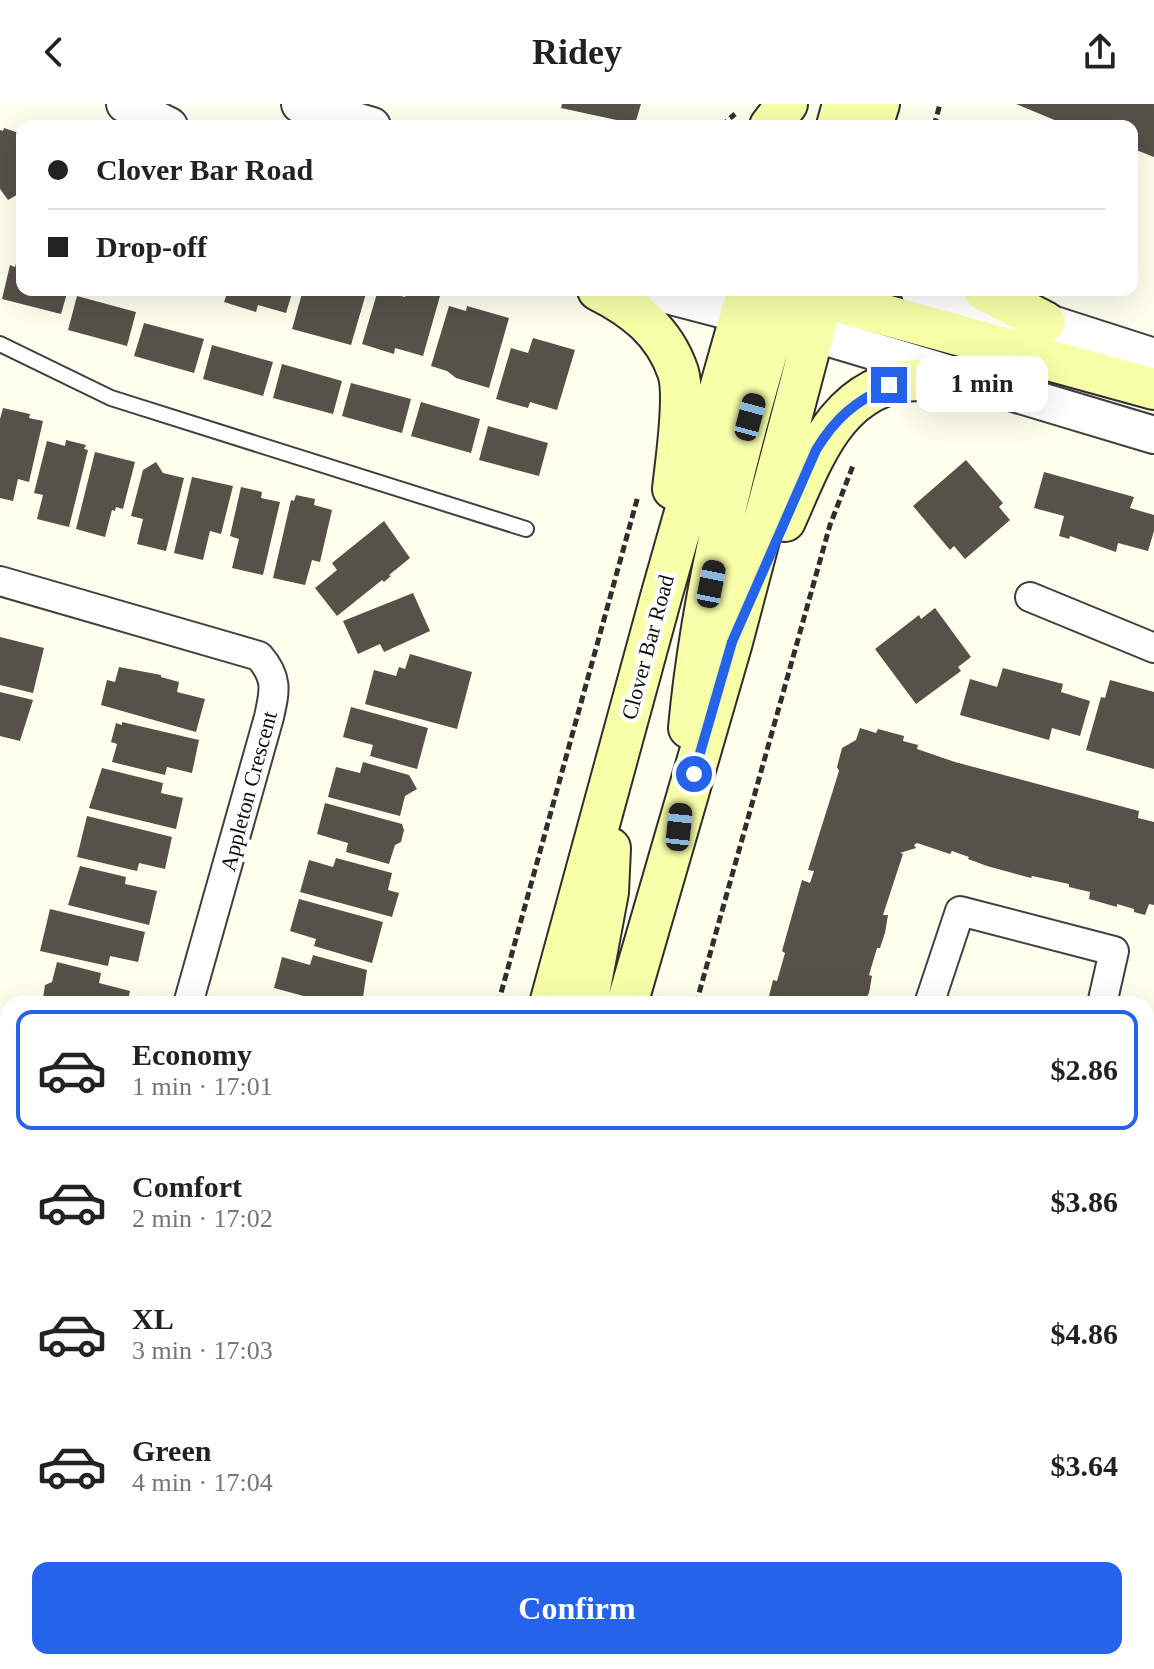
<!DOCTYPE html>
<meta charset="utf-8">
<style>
:root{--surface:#fff;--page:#f6f6f6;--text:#222;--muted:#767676;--line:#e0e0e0;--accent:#2563eb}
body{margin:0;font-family:"Times New Roman",serif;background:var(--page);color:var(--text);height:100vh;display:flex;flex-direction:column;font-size:30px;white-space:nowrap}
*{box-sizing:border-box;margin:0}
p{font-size:26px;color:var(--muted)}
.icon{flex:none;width:44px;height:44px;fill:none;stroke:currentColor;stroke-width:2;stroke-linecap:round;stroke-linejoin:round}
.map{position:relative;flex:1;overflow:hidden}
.panel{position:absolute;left:0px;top:892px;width:1154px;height:674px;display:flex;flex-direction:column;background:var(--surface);border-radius:24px 24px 0 0;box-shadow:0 8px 32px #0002}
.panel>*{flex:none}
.banner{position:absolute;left:16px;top:16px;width:1122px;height:176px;border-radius:16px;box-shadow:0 8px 32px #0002;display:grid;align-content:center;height:176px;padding:0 32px;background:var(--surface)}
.end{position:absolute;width:36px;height:36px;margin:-18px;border:10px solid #2563eb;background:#fff;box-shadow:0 0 0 4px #fff}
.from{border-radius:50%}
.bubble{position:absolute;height:56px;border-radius:16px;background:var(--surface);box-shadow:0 8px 32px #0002;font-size:26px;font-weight:700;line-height:56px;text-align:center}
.car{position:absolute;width:24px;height:48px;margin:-24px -12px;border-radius:10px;box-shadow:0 0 6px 2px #0007;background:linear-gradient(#222 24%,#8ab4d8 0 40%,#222 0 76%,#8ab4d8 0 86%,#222 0)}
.banner b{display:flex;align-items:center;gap:28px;height:76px;font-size:30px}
.banner b+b{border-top:2px solid var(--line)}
.banner i{width:20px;height:20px;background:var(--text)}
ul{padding:14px 0 0;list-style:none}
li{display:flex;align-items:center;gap:24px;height:120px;margin:0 16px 12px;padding:0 16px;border:4px solid transparent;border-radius:16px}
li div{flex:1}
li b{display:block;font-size:30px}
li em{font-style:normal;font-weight:700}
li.current{border-color:var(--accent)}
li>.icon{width:72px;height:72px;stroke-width:1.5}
.button{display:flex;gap:16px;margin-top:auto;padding:16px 32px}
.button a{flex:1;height:92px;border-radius:16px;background:var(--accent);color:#fff;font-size:32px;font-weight:700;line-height:92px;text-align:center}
header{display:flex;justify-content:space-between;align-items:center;height:104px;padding:0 32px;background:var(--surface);font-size:36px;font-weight:700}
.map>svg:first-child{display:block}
.building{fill:#565149}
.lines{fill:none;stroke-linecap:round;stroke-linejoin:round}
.service-casing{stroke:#404040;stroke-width:18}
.minor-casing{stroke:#404040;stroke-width:32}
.tertiary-casing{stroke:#404040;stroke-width:40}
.secondary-casing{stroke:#2f2f2f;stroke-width:44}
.path{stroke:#2f2f2f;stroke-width:5;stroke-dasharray:8 4;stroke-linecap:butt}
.service{stroke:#fff;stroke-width:14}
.minor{stroke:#fff;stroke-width:28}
.tertiary{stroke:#fff;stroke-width:36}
.secondary{stroke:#f8ffa9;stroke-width:40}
.route{stroke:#2563eb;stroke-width:10}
.labels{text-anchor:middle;stroke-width:8;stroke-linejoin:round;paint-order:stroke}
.street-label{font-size:22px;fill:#0d0d0d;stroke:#fff}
</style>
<header><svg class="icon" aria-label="back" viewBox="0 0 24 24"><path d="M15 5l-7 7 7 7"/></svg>Ridey<svg class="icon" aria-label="share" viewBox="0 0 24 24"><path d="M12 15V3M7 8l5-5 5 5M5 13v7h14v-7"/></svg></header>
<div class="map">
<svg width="1154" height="1565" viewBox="0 0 1154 1565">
<rect width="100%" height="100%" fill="#ffe"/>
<!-- building -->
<path class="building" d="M562,0H641L635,20L561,4Z
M1016,0H1154V53L1136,46L1138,42L1132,40V22H1099L1088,17L1086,22H1069Z
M4,24L22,30V83L20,89L8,96L0,85V26L3,27Z
M18,152L22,154V186H68L61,210L2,195L10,161L15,163Z
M228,186H293L286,209L258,201L256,208L224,198Z
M303,186H367L351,241L292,225Z
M378,186L405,193L407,186H420L440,192L423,252L395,244L394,250L362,240Z
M77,192L136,208L127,242L68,226Z
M449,202L466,207L467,202L509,214L489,284L456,274L447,267L431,262Z
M144,219L204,235L194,269L134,252Z
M533,234L575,246L557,306L530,298L528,304L496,295L511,244L528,249Z
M212,241L273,258L263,292L203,275Z
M282,260L342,277L333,310L273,294Z
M351,279L411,295L402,329L342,312Z
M421,298L480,315L471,349L411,332Z
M3,304L30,310L29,314L43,317L29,378L18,375L13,397L0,394V315Z
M488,322L548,339L539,372L479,356Z
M66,336L86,341L84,345L88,346L69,423L37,415L43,391L34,389L47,337L65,342Z
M95,348L135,358L123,405L116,403L115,407L112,406L105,433L76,425Z
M966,356L1003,399L999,403L1010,416L965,455L954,442L950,446L913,402Z
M156,358L163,369L184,374L166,447L137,440L143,415L131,412L143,366Z
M1044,368L1134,393L1130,404L1154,411V427L1148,447L1118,439L1116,448L1070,432L1069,435L1059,432L1064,412L1034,404Z
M192,373L233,382L221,430L210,427L203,456L174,449Z
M241,383L262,388L261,394L280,398L263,471L232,464L239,435L230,432Z
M296,391L315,395L314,401L332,406L320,458L312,456L305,481L273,474L291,396L294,397Z
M384,417L410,454L389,471L391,472L384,478L382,476L337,512L315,484L337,466L332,459Z
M413,489L430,527L384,548L380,540L358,550L343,517Z
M935,504L971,553L958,563L961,567L916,600L875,545L919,511L921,515Z
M0,533L44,544L33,589L0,581Z
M410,550L472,568L457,625L365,600L374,566L396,572L399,563L405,565Z
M119,563L161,571V573L179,578L177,588L205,595L196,628L101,601L107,576L115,578Z
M1003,564L1063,580L1061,588L1090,597L1080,632L1052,624L1049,636L960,611L970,575L997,583Z
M1110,576L1154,588V665L1086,646L1101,593L1105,594Z
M0,588L33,596L20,637L0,632Z
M351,603L428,624L417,665L370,652L373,641L343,633Z
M122,618L199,636L192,669L167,663L165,671L112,658L117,640L111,638L116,619L122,621Z
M860,624L876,629L878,625L904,632L903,637L918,641L917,645L955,658L1139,707L1138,714L1154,718V801L1149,800L1145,811L1134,808V805L1117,800V803L1089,795L1090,788L1069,783V780L1032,772L1031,774L987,762L968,755L969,753L952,747L950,750L917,739L914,741L916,744L900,749L903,750L883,811H888L885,829L880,844H877L869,871L872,872L869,889L863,900H767L773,876L777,877L785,849L782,847L802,776L810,779L814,767L808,766L839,667L837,663L842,644L856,636Z
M363,658L409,671L417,685L405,692L400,712L328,693L336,663L360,669Z
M102,664L163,679L161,689L183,694L176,725L89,704Z
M325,699L402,720L404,726L401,738L395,741L389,760L346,748L348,739L317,730Z
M87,712L172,733L165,765L139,759L137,767L77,753Z
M336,754L392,769L388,786L399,789L392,813L300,788L309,756L333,763Z
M80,762L126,773L125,780L157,787L149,821L68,801Z
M299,795L383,818L372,859L314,842L316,835L290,827Z
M50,805L145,828L138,858L110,852L108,862L40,847Z
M313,851L367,866L362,900H333L274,884L282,853L310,861Z
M57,858L101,869L99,879L130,887L127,900L46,899L43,894L45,881L52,878Z
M1154,1056V1128L1146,1125V1081Z
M0,1082L8,1084V1128L0,1126Z
M0,1133L8,1136V1179L0,1177Z
M0,1185L8,1187V1231L0,1228Z
M1146,1218L1154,1220V1295L1146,1293Z
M0,1237L8,1239V1274L0,1272Z
M0,1297L8,1299L6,1334L0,1332Z
M126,1558H168L166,1565H148Z
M741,1558H800L798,1565H763Z
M827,1558H946L944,1565H849Z"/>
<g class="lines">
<defs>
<path id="service" d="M0,240L111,294L526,425"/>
<path id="minor" d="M0,477L259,552C278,574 275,586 269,613L188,900
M1030,493L1154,544
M929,900L960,807L1114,847L1102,900
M0,1014L8,1016
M1146,1171L1154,1170
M1146,1322L1154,1324
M3,1565L8,1546"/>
<path id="tertiary" d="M125,0L169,22
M300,0L372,22
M648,186L813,229L1154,331
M919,186L1045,218L1154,253"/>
<path id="secondary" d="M770,22L787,0
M837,22L843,0
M872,22L879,0
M598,186C634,204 664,227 678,268C686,293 676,357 673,385
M984,186L1045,218
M798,193L823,194L1154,285
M785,417C812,357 837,278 917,276C938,276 959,279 980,280
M689,624C702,485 737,345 778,212L777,186
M550,900L661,493L748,186
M587,900L608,788L610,744
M627,900L732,538L825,186
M365,1565L367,1558
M444,1565L446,1558"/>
</defs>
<!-- service casing -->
<use href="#service" class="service-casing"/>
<!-- minor casing -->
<use href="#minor" class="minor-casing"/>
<!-- tertiary casing -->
<use href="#tertiary" class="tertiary-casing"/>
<!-- secondary casing -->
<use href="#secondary" class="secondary-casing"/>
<!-- path -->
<path class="path" d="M721,22L735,10
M934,22L940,0
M498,900L638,392
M696,900L830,421L854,359
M310,1565L312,1558
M510,1565L512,1558"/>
<!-- service -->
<use href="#service" class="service"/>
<!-- minor -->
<use href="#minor" class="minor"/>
<!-- tertiary -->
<use href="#tertiary" class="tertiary"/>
<!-- secondary -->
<use href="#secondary" class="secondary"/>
</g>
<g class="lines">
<!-- route -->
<path class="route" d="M694,670L732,538L816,346C836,313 854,299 889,281"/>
</g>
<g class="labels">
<!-- street labels -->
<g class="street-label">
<text transform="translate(647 543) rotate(-75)" y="8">Clover Bar Road</text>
<text transform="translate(248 687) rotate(-75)" y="8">Appleton Crescent</text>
</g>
</g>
</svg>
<i class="end from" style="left:694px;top:670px"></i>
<i class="end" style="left:889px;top:281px"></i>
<div class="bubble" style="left:916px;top:252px;width:132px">1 min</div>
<i class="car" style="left:750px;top:313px;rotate:15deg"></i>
<i class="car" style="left:711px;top:480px;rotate:11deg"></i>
<i class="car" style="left:679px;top:723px;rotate:6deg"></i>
<div class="banner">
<b><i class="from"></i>Clover Bar Road</b>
<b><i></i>Drop-off</b>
</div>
<section class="panel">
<ul>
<li class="current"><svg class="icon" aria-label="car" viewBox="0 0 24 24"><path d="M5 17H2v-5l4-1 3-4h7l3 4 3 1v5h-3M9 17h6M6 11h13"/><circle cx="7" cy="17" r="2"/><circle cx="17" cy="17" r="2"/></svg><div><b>Economy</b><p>1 min · 17:01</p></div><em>$2.86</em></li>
<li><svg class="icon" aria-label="car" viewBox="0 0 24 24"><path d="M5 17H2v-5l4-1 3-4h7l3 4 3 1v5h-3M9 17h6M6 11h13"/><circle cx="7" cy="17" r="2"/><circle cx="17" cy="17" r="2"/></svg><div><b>Comfort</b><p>2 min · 17:02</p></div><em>$3.86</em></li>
<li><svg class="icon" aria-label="car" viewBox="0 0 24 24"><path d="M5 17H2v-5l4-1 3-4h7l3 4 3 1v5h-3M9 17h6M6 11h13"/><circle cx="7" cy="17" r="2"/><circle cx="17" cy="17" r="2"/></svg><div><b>XL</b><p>3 min · 17:03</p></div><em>$4.86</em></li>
<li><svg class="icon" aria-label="car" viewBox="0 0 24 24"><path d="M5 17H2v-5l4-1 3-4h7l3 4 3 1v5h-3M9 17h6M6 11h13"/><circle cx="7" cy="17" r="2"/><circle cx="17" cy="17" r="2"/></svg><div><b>Green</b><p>4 min · 17:04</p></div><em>$3.64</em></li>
</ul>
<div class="button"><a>Confirm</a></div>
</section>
</div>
